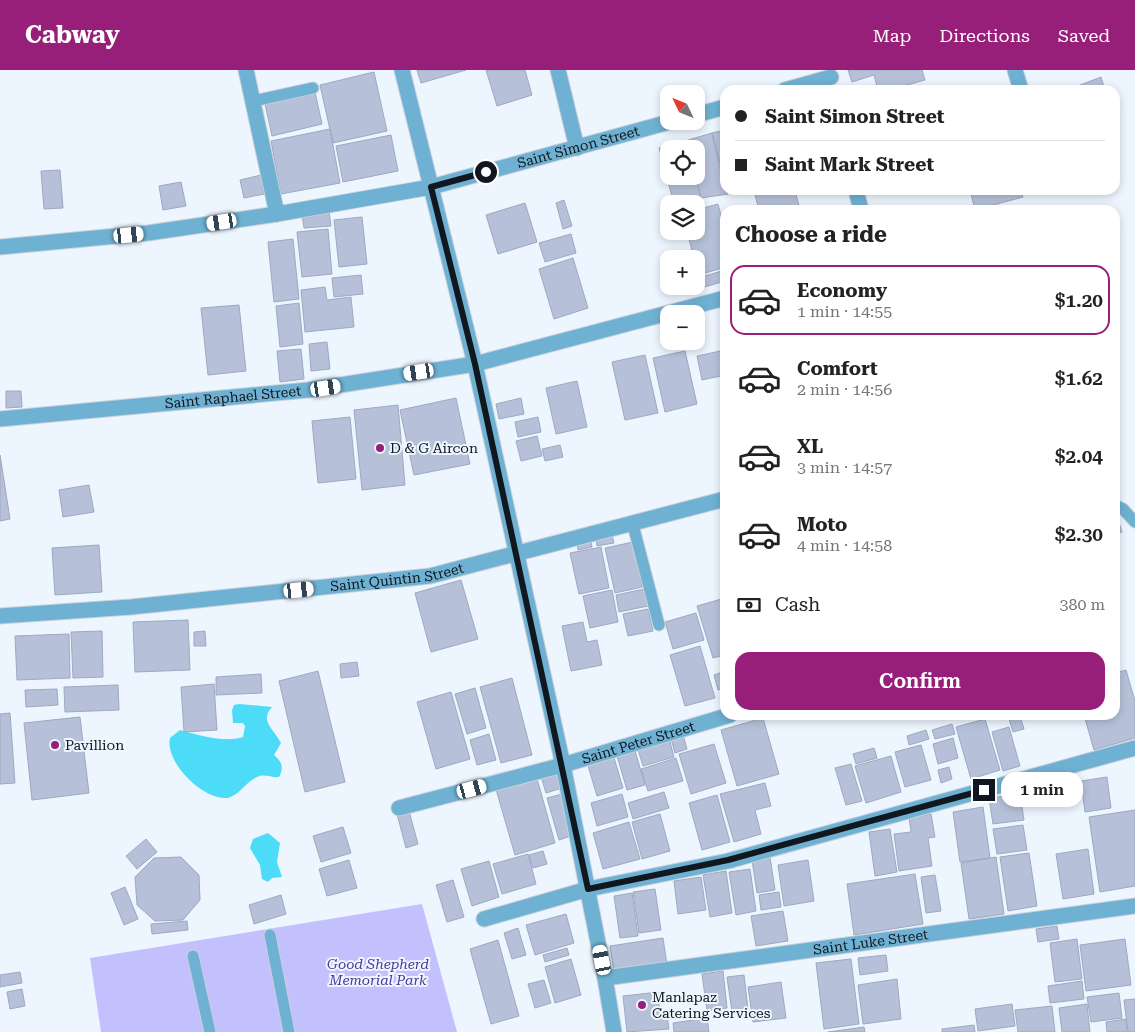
<!DOCTYPE html>
<meta charset="utf-8">
<style>
:root{--surface:#fff;--page:#f2f2f2;--text:#222;--muted:#767676;--line:#e0e0e0;--accent:#971f7a}
body{margin:0;font-family:"Roboto Serif",serif;background:var(--page);color:var(--text);height:100vh;display:flex;flex-direction:column;font-size:19px;white-space:nowrap}
*{box-sizing:border-box;margin:0}
p{font-size:16px;color:var(--muted)}
.icon{flex:none;width:28px;height:28px;fill:none;stroke:currentColor;stroke-width:2;stroke-linecap:round;stroke-linejoin:round}
.map{position:relative;flex:1;overflow:hidden}
.panel{position:absolute;left:720px;top:135px;width:400px;height:515px;display:flex;flex-direction:column;background:var(--surface);border-radius:15px;box-shadow:0 2px 8px #0003}
.panel>*{flex:none}
.guide{position:absolute;left:720px;top:15px;width:400px;height:110px;border-radius:15px;box-shadow:0 2px 8px #0003;display:grid;align-content:center;height:110px;padding:0 15px;background:var(--surface)}
.needle{width:32px;rotate:313deg}
.buttons{position:absolute;left:660px;top:15px;display:grid;gap:10px}
.buttons a{display:grid;place-items:center;width:45px;height:45px;border-radius:10px;background:var(--surface);box-shadow:0 2px 8px #0003;font-size:25px}
.end{position:absolute;width:22px;height:22px;margin:-11px;border:6px solid #10171e;background:#fff;box-shadow:0 0 0 2px #fff}
.from{border-radius:50%}
.bubble{position:absolute;height:35px;border-radius:15px;background:var(--surface);box-shadow:0 2px 8px #0003;font-size:16px;font-weight:600;line-height:35px;text-align:center}
.car{position:absolute;width:15px;height:30px;margin:-15px -8px;border-radius:6px;box-shadow:0 0 4px 1px #0007;background:linear-gradient(#fff 24%,#345 0 40%,#fff 0 76%,#345 0 86%,#fff 0)}
.guide b{display:flex;align-items:center;gap:18px;height:48px;font-size:19px}
.guide b+b{border-top:1px solid var(--line)}
.guide i{width:12px;height:12px;background:var(--text)}
ul{padding:0;list-style:none}
li{display:flex;align-items:center;gap:15px;height:70px;margin:0 10px 8px;padding:0 5px;border:2px solid transparent;border-radius:15px}
li div{flex:1}
li b{display:block;font-size:19px}
li em{font-style:normal;font-weight:600}
li.active{border-color:var(--accent)}
li>.icon{width:45px;height:45px;stroke-width:1.5}
h2{padding:0 15px;font-size:22px;line-height:60px}
.pay{display:flex;align-items:center;gap:12px;height:55px;padding:0 15px;font-size:19px}
.pay p{margin-inline-start:auto}
.action{display:flex;gap:10px;margin-top:auto;padding:10px 15px}
.action a{flex:1;height:58px;border-radius:15px;background:var(--accent);color:#fff;font-size:20px;font-weight:600;line-height:58px;text-align:center}
header{display:flex;align-items:center;gap:30px;box-sizing:border-box;height:70px;padding:0 25px;background:var(--accent);color:#fff}
header strong{font-size:24px}
nav{display:flex;gap:28px;margin-inline-start:auto;font-size:18px}
.map>svg:first-child{display:block}
.green{fill:#c3c1fd}
.water{fill:#4ddcf7}
.building{fill:#b6c1d9;stroke:#9ea8c1}
.lines{fill:none;stroke-linecap:round;stroke-linejoin:round}
.service-casing{stroke:#cad1da;stroke-width:13}
.minor-casing{stroke:#cad1da;stroke-width:17}
.service{stroke:#6fb1d2;stroke-width:11}
.minor{stroke:#6fb1d2;stroke-width:15}
.route{stroke:#10171e;stroke-width:6}
.poi-dot{fill:#971f7a;stroke:#edf5fe;stroke-width:2}
.labels{text-anchor:middle;stroke-width:4;stroke-linejoin:round;paint-order:stroke}
.street-label{font-size:14px;fill:#10171e;stroke:#edf5fe}
.poi-label{font-size:14px;fill:#10171e;stroke:#edf5fe;text-anchor:start}
.park-label{font-size:14px;font-style:italic;fill:#49379b;stroke:#edf5fe}
</style>
<header>
<strong>Cabway</strong>
<nav><a>Map</a><a>Directions</a><a>Saved</a></nav>
</header>
<div class="map">
<svg width="1135" height="962" viewBox="0 0 1135 962">
<rect width="100%" height="100%" fill="#edf5fe"/>
<!-- green -->
<path class="green" d="M422,834L457,962H101L90,888Z"/>
<!-- water -->
<path class="water" d="M239,634L272,637C259,651 274,659 281,673L274,685C282,692 284,697 279,707C271,708 265,703 257,707C245,712 238,728 225,728C201,728 165,692 170,668L180,660C198,665 224,673 243,667L245,656L243,653H233L232,640L234,635Z
M268,763L280,773L277,792L282,807L272,808L268,812L262,809L260,795L250,778L253,769Z"/>
<!-- building -->
<path class="building" d="M417,0H466L421,13Z
M486,0H525L532,25L497,36Z
M848,0H922L925,10L889,20H878L874,5L852,12Z
M374,2L387,61L333,73L320,15Z
M1101,7L1105,20H1067Z
M315,22L322,54L272,66L265,34Z
M330,59L340,113L281,124L271,71Z
M725,60V112L712,63Z
M712,63L725,120L728,124L701,128L695,106L696,79H688L685,71Z
M391,65L398,101L343,112L336,76Z
M685,71L688,79H669V106H695L701,128L674,134L659,78Z
M60,100L63,138L44,139L41,101Z
M261,105L264,124L244,128L240,110Z
M181,112L186,136L163,140L159,116Z
M758,120H795L800,140H759L754,121Z
M970,120H1021L1023,127L975,140Z
M564,130L572,156L563,159L556,133Z
M525,133L537,172L498,184L486,145Z
M718,134L725,161V197L699,205L696,189H694L687,161H696V140Z
M329,141L331,156L304,158L302,144Z
M362,147L367,194L339,197L334,150Z
M328,159L332,204L302,207L297,162Z
M571,164L576,183L545,192L539,173Z
M293,169L299,229L274,232L268,172Z
M573,188L588,238L554,249L539,199Z
M725,200V211L701,218L698,208Z
M361,205L363,224L334,227L332,208Z
M325,217L327,230L351,227L354,257L305,262L301,220Z
M299,233L303,274L280,277L276,236Z
M239,235L246,301L208,305L201,238Z
M327,272L330,299L311,301L309,274Z
M301,279L304,309L280,312L277,281Z
M725,280V305L702,310L697,286Z
M685,281L697,334L665,342L653,288Z
M645,285L658,343L625,350L612,292Z
M577,311L587,357L556,364L546,318Z
M6,321H21L22,337L6,338Z
M456,328L470,394L414,405L400,340Z
M521,328L524,344L499,349L496,334Z
M398,335L405,415L362,420L354,340Z
M350,347L356,409L318,413L312,351Z
M538,347L541,362L518,367L515,352Z
M537,366L542,386L521,391L516,371Z
M560,375L563,387L545,391L542,379Z
M0,385L10,449L0,451Z
M89,415L94,442L63,447L59,420Z
M1115,440L1122,462L1115,464Z
M612,465L614,473L597,476L596,468Z
M591,470L592,477L578,480L577,473Z
M633,472L642,517L615,523L605,478Z
M99,475L102,522L55,525L52,478Z
M601,477L609,518L579,524L570,483Z
M461,510L478,569L431,582L415,523Z
M644,519L648,536L619,542L616,525Z
M612,520L618,552L590,558L583,526Z
M725,528V585L713,588L697,536Z
M648,539L653,561L628,566L623,544Z
M696,543L704,570L673,579L665,552Z
M188,550L190,600L135,602L133,552Z
M583,552L587,572L597,570L602,595L571,601L562,556Z
M102,561L103,607L73,608L71,562Z
M205,561L206,576H194V562Z
M69,564L70,608L17,610L15,566Z
M700,576L715,628L685,636L670,585Z
M357,592L359,606L341,608L340,594Z
M1126,600L1135,631V668L1094,680L1084,645H1115V603Z
M318,601L345,712L305,722L279,611Z
M725,601V618L718,620L714,605Z
M261,604L262,623L216,625V607Z
M512,608L532,685L501,693L480,617Z
M214,614L217,660L184,662L181,617Z
M118,615L119,640L65,642L64,617Z
M475,618L486,658L467,664L455,624Z
M57,619L58,635L26,637L25,620Z
M451,622L470,689L436,699L417,632Z
M10,643L15,713L0,714V644Z
M1020,646L1024,659L1013,662L1009,649Z
M80,647L89,723L32,730L24,653Z
M763,648L779,704L737,716L721,660Z
M985,649L1000,700L971,709L956,657Z
M952,654L955,664L935,669L932,660Z
M1009,657L1020,696L1003,701L992,662Z
M926,660L929,669L909,675L907,666Z
M682,661L687,679L675,683L670,665Z
M489,664L496,690L477,695L470,670Z
M668,664L674,687L643,696L636,673Z
M953,668L958,688L938,694L933,674Z
M633,674L645,715L627,720L615,679Z
M714,674L726,713L691,724L679,684Z
M921,675L931,710L905,717L895,682Z
M874,678L877,688L856,694L853,684Z
M612,681L623,718L597,726L586,689Z
M891,686L901,722L866,733L855,696Z
M676,688L683,711L648,721L641,699Z
M851,694L862,731L846,735L835,698Z
M949,697L952,709L941,713L938,700Z
M557,698L562,718L546,723L540,703Z
M536,705L555,773L515,785L495,716Z
M1107,707L1111,738L1085,742L1081,711Z
M765,713L771,736L755,740L761,764L734,772L720,724Z
M664,722L669,738L633,749L628,733Z
M562,724L574,765L559,770L547,728Z
M622,724L628,747L597,756L591,733Z
M1020,724L1024,750L993,754L989,728Z
M717,725L730,772L702,780L689,733Z
M983,737L990,788L960,792L953,742Z
M1135,740V816L1100,822L1089,747Z
M409,741L418,774L406,778L397,744Z
M660,744L670,781L642,789L632,752Z
M931,744L935,767L928,768L932,796L899,801L894,764L911,762L909,748Z
M629,752L640,789L603,799L593,763Z
M1023,755L1027,780L997,784L993,759Z
M343,757L351,783L321,792L313,766Z
M890,759L897,802L875,806L869,762Z
M146,769L157,782L137,799L126,786Z
M1088,779L1094,824L1063,829L1056,784Z
M543,781L547,794L533,798L529,785Z
M1029,783L1037,836L1008,841L1000,787Z
M528,784L536,814L502,824L493,794Z
M181,787L199,805L200,830L183,850L155,851L137,835L135,807L154,788Z
M770,787L775,820L757,823L752,790Z
M996,787L1004,844L969,849L961,793Z
M349,790L357,818L327,826L319,799Z
M808,790L814,831L784,836L778,795Z
M489,791L499,827L472,836L461,799Z
M750,799L756,841L736,845L729,802Z
M726,801L732,843L710,847L703,805Z
M915,804L923,854L854,865L847,814Z
M935,805L941,841L926,843L921,807Z
M701,807L706,840L678,844L674,811Z
M453,810L464,847L447,852L436,815Z
M125,817L138,849L124,855L111,823Z
M655,819L661,860L639,863L633,822Z
M779,822L781,837L761,840L759,825Z
M632,823L638,866L620,868L614,826Z
M281,825L286,844L254,854L249,835Z
M783,841L788,871L756,876L751,846Z
M566,844L574,873L535,885L526,855Z
M187,851L188,860L152,864L151,854Z
M1057,856L1059,869L1038,872L1036,859Z
M518,858L526,885L512,889L504,863Z
M663,868L667,895L614,902L610,876Z
M1077,869L1082,909L1055,912L1050,873Z
M1125,869L1131,915L1086,921L1080,875Z
M498,870L519,946L491,954L470,879Z
M567,878L569,885L545,892L543,885Z
M886,885L888,901L860,905L858,888Z
M571,889L581,925L555,933L545,897Z
M851,889L859,954L824,959L816,893Z
M723,901L727,938L707,941L702,904Z
M20,902L22,913L0,917V905Z
M744,905L748,939L732,942L727,907Z
M897,909L901,949L863,954L858,915Z
M544,910L551,933L535,938L528,914Z
M1082,911L1084,929L1050,933L1048,916Z
M781,912L786,948L753,952L748,917Z
M22,919L25,936L10,939L7,922Z
M658,922L660,945L667,944L669,959L627,962L623,926Z
M1119,923L1122,948L1091,952L1087,927Z
M1135,929V962H1128L1124,930Z
M1012,934L1015,956L978,961L975,939Z
M1087,934L1090,962H1062L1059,938Z
M1052,936L1055,962H1018L1015,940Z
M707,948L709,962H674L673,953Z
M1126,949L1127,962H1107L1106,952Z
M974,955L975,962H942V959Z
M864,957L865,962H828Z"/>
<g class="lines">
<defs>
<path id="service" d="M253,31L313,18
M1115,435L1123,439L1135,452
M633,455L659,555
M270,865L289,962
M193,886L210,962"/>
<g id="minor">
<path d="M246,0L277,144"/>
<path d="M402,0L475,294L563,695L605,908L614,962"/>
<path d="M558,0L577,78"/>
<path d="M1015,0L1021,20"/>
<path d="M785,20L831,7"/>
<path d="M696,45L725,37"/>
<path d="M856,120L861,140"/>
<path id="s1" d="M0,177L148,163L277,144L431,117L673,51"/>
<path id="s2" d="M0,349L308,320L475,294L725,228"/>
<path id="s3" d="M0,546L131,537L430,506L725,429"/>
<path id="s4" d="M399,738L563,695L730,645"/>
<path d="M484,849L588,819L728,791L1135,678"/>
<path id="s5" d="M605,908L1135,836"/>
</g>
</defs>
<!-- service casing -->
<use href="#service" class="service-casing"/>
<!-- minor casing -->
<use href="#minor" class="minor-casing"/>
<!-- service -->
<use href="#service" class="service"/>
<!-- minor -->
<use href="#minor" class="minor"/>
</g>
<g class="lines">
<!-- route -->
<path class="route" d="M486,102L431,117L475,294L588,819L728,790L984,720"/>
</g>
<!-- markers -->
<g class="poi-dot">
<circle cx="380" cy="378" r="5"/>
<circle cx="55" cy="675" r="5"/>
<circle cx="642" cy="935" r="5"/>
</g>
<g class="labels">
<!-- street labels -->
<g class="street-label">
<text dy="5" stroke="none"><textPath href="#s1" startOffset="588">Saint Simon Street</textPath></text>
<text dy="5" stroke="none"><textPath href="#s2" startOffset="234">Saint Raphael Street</textPath></text>
<text dy="5" stroke="none"><textPath href="#s3" startOffset="399">Saint Quintin Street</textPath></text>
<text dy="5" stroke="none"><textPath href="#s4" startOffset="248">Saint Peter Street</textPath></text>
<text dy="5" stroke="none"><textPath href="#s5" startOffset="268">Saint Luke Street</textPath></text>
</g>
<!-- poi labels -->
<g class="poi-label">
<text x="390" y="383">D &amp; G Aircon</text>
<text x="65" y="680">Pavillion</text>
<text x="652" y="932">Manlapaz<tspan x="652" dy="16">Catering Services</tspan></text>
</g>
<!-- park labels -->
<g class="park-label">
<text x="378" y="899">Good Shepherd<tspan x="378" dy="16">Memorial Park</tspan></text>
</g>
</g>
</svg>
<div class="buttons">
<a><svg class="needle" viewBox="-14 -14 28 28"><path d="M0-13l5 13h-10z" fill="#e53935"/><path d="M0 13l5-13h-10z" fill="#767676"/></svg></a>
<a><svg class="icon" aria-label="locate" viewBox="0 0 24 24"><circle cx="12" cy="12" r="6"/><path d="M12 2v4M12 18v4M2 12h4M18 12h4"/></svg></a>
<a><svg class="icon" aria-label="layers" viewBox="0 0 24 24"><path d="M12 4l9 5-9 5-9-5zM3 14l9 5 9-5"/></svg></a>
<a>+</a>
<a>−</a>
</div>
<i class="end from" style="left:486px;top:102px"></i>
<i class="end" style="left:984px;top:720px"></i>
<div class="bubble" style="left:1001px;top:702px;width:82px">1 min</div>
<i class="car" style="left:222px;top:152px;rotate:261deg"></i>
<i class="car" style="left:129px;top:165px;rotate:84deg"></i>
<i class="car" style="left:419px;top:302px;rotate:261deg"></i>
<i class="car" style="left:326px;top:318px;rotate:81deg"></i>
<i class="car" style="left:299px;top:520px;rotate:84deg"></i>
<i class="car" style="left:472px;top:719px;rotate:75deg"></i>
<i class="car" style="left:602px;top:890px;rotate:349deg"></i>
<div class="guide">
<b><i class="from"></i>Saint Simon Street</b>
<b><i></i>Saint Mark Street</b>
</div>
<section class="panel">
<h2>Choose a ride</h2>
<ul>
<li class="active"><svg class="icon" aria-label="car" viewBox="0 0 24 24"><path d="M5 17H2v-5l4-1 3-4h7l3 4 3 1v5h-3M9 17h6M6 11h13"/><circle cx="7" cy="17" r="2"/><circle cx="17" cy="17" r="2"/></svg><div><b>Economy</b><p>1 min · 14:55</p></div><em>$1.20</em></li>
<li><svg class="icon" aria-label="car" viewBox="0 0 24 24"><path d="M5 17H2v-5l4-1 3-4h7l3 4 3 1v5h-3M9 17h6M6 11h13"/><circle cx="7" cy="17" r="2"/><circle cx="17" cy="17" r="2"/></svg><div><b>Comfort</b><p>2 min · 14:56</p></div><em>$1.62</em></li>
<li><svg class="icon" aria-label="car" viewBox="0 0 24 24"><path d="M5 17H2v-5l4-1 3-4h7l3 4 3 1v5h-3M9 17h6M6 11h13"/><circle cx="7" cy="17" r="2"/><circle cx="17" cy="17" r="2"/></svg><div><b>XL</b><p>3 min · 14:57</p></div><em>$2.04</em></li>
<li><svg class="icon" aria-label="car" viewBox="0 0 24 24"><path d="M5 17H2v-5l4-1 3-4h7l3 4 3 1v5h-3M9 17h6M6 11h13"/><circle cx="7" cy="17" r="2"/><circle cx="17" cy="17" r="2"/></svg><div><b>Moto</b><p>4 min · 14:58</p></div><em>$2.30</em></li>
</ul>
<div class="pay"><svg class="icon" aria-label="cash" viewBox="0 0 24 24"><path d="M3 7h18v10H3z"/><circle cx="12" cy="12" r="2"/></svg>Cash<p>380 m</p></div>
<div class="action"><a>Confirm</a></div>
</section>
</div>
